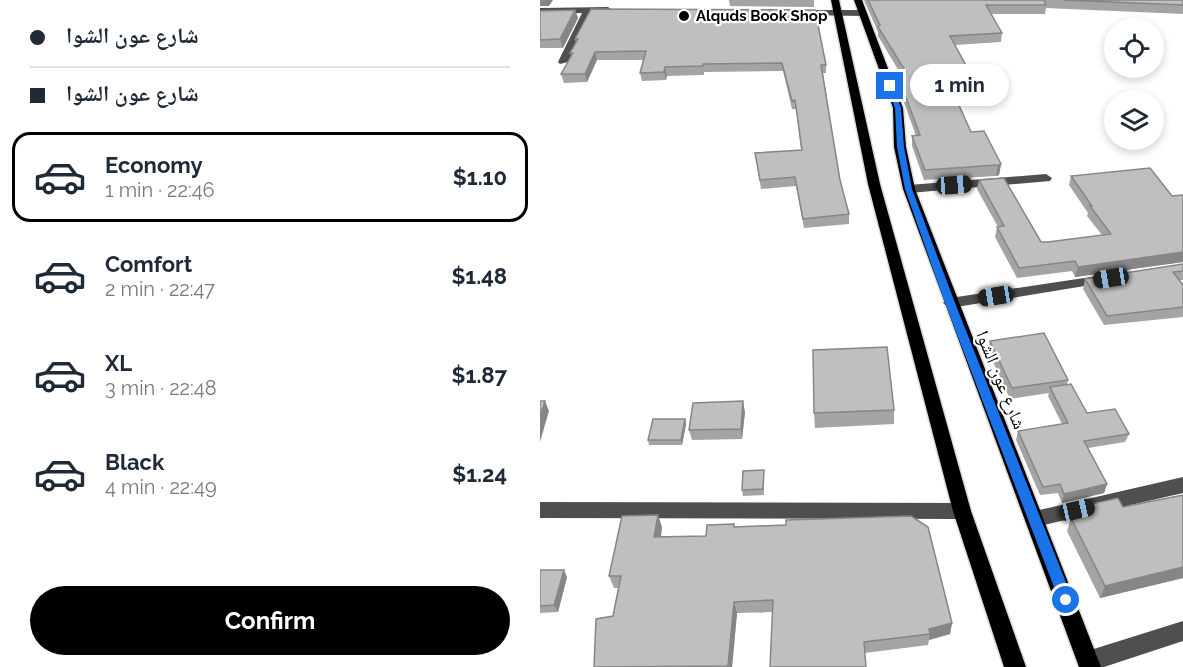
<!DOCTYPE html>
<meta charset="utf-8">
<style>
:root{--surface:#fff;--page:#f6f6f7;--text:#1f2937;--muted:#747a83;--line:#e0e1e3;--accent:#000}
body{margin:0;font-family:Raleway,"Noto Naskh Arabic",sans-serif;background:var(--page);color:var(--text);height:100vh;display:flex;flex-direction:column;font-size:22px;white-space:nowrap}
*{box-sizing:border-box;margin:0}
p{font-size:20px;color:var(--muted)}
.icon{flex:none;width:33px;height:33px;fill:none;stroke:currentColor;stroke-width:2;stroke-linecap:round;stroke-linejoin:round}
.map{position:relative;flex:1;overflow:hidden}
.side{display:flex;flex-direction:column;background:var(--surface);width:540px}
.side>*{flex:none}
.hud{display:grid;align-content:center;height:132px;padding:0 30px;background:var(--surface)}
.tools{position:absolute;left:564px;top:18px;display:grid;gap:12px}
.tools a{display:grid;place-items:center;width:60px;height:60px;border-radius:50%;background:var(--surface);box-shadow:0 3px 9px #0003;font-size:30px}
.end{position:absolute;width:27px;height:27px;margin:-14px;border:8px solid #1a73e8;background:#fff;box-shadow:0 0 0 3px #fff}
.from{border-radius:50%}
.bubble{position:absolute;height:42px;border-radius:21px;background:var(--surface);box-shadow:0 3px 9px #0003;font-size:20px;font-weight:700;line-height:42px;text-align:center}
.car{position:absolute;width:18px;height:36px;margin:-18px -9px;border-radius:8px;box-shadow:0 0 4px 2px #0007;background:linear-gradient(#222 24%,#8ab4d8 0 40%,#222 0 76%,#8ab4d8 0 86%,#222 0)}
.hud b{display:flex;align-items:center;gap:21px;height:57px;font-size:22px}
.hud b+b{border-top:2px solid var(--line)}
.hud i{width:15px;height:15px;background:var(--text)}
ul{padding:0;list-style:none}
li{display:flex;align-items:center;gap:18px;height:90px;margin:0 12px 9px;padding:0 18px;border:3px solid transparent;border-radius:18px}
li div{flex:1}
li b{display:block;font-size:22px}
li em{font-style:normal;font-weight:700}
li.current{border-color:var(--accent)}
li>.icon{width:54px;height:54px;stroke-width:1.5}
.action{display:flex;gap:12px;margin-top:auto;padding:12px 30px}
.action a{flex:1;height:69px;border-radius:36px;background:var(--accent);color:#fff;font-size:24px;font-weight:700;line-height:69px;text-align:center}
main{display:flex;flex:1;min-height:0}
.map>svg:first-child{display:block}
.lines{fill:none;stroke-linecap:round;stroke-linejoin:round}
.major-casing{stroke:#dbdbdb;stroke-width:3}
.minor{fill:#4f4f4f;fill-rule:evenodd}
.major{fill:#000;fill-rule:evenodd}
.wall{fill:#a4a4a4}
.shaded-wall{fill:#868686}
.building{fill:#bfbfbf;stroke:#868686;stroke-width:1.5}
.route{fill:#1a73e8}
.poi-dot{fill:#000;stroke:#fff;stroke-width:2}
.labels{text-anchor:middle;stroke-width:4.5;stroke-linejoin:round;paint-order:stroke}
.far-poi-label{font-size:15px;font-weight:bold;fill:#000;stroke:#fff;text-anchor:start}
.street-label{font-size:18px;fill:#000;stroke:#fff}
</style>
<main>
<section class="side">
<div class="hud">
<b><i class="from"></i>شارع عون الشوا</b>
<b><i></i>شارع عون الشوا</b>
</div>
<ul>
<li class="current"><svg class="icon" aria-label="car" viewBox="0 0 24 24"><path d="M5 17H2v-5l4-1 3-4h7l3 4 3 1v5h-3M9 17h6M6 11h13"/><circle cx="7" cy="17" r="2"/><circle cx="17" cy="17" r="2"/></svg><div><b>Economy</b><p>1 min · 22:46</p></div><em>$1.10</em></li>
<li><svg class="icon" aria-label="car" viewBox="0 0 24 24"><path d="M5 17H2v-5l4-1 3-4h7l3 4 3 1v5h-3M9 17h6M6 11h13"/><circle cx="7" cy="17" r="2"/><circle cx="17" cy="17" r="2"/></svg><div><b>Comfort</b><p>2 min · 22:47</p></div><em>$1.48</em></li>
<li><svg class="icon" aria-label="car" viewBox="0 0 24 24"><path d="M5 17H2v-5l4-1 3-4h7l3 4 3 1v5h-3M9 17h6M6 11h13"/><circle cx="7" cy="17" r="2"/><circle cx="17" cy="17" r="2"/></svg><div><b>XL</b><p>3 min · 22:48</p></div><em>$1.87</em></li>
<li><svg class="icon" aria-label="car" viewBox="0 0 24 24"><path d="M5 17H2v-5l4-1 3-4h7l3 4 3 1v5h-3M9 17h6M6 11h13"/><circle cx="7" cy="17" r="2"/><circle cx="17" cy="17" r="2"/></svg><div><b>Black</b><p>4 min · 22:49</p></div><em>$1.24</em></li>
</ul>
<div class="action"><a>Confirm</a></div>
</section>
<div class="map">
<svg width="643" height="667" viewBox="0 0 643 667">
<rect width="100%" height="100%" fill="#fff"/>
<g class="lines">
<defs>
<path id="major" d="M291,0H299L340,184L431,511L486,667H464L413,511L328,184Z
M314,0H322L363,108L366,147L375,189L561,667H539L363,189L354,147L353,108Z"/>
</defs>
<!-- major casing -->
<use href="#major" class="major-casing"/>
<!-- minor -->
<path class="minor" d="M68,7L72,10L71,12L51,13L28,62L20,64L18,62L42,13L0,14V8Z
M254,10H323L327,13L323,16L257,15L254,14Z
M506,174L512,178L510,181L369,193L363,189L369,185Z
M564,275L571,279L569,282L410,308L403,303L410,298Z
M643,477V493L495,527L488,525L486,519L488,513L495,511Z
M0,502L422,503L429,505L431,511L429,517L422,519L0,518Z
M643,621V641L564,667H541L538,661L541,653Z"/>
<!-- major -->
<use href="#major" class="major"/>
</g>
<!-- wall -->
<path class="wall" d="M189,0H274V7L190,6Z
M324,0H643V14L506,8L505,14H451L462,33L461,42L415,45L440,91L439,101L417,102L431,132L461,164L459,175L456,176L384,180L372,146V136H376L357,83V73H360L338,36V32Z
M35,10L38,18L23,48H0V11Z
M35,39L286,65V73H283L300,180L309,214V224L264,228L256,186L221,189L215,153L261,150L256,109H252L243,71L164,72V75L127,76L126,80L102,81L100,73L104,60H57L47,82L24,83L21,74L31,55L30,53L36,43Z
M531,176L632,196L643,195V262L535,277L532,271L477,278L455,237L457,227H458L437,189L439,180L501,242H508L562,235L547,216L548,213L529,185Z
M643,264V280H640L643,285V317L564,325L543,289L545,279Z
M450,341L528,380L527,385L547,413L589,434L585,442L548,448L567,484L564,493L522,503L518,493L500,495L476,440L478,431L522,424L508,396L509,393L470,399L448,351Z
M354,410V424L275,428L274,413Z
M205,412L202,439L152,440L149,430Z
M145,419L146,424L142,445H109L108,440Z
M224,470V495L203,496L202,490Z
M643,495V578L560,598L527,531L534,508L583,507Z
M122,527L121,537L166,536L195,527L412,623L410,634L389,640L388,645L325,653L232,612L197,613L192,667H54L73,616L78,588H74L69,576Z
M0,570L27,577L18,612L0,613Z"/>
<!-- shaded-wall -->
<path class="shaded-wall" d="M0,0H13L9,6H0Z
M35,10L38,18L23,48L20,39Z
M55,52L57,60L47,82L45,74Z
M125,67L127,76L126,80L124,72Z
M461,164L459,175L456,176L458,165Z
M643,252V262L535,277L538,267Z
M5,401L9,411L0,442V417Z
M203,401L205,412L202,439L201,429Z
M145,419L146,424L142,445L141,440Z
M567,484L564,493L522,503L524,494Z
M118,515L122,527L119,549L114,537Z
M643,567V578L560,598L565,586Z
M24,570L27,577L18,612L14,605Z
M194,602L197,613L192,667H188Z
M412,623L410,634L389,640L390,634L389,629Z"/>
<!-- building -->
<path class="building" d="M328,0H504L506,5H446L462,33L410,36L440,91L413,92L431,132L444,131L461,164L458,165L385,170L372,136L380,135L357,73L366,72L338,27L340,25Z
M523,0H643V5Z
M51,9L275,10L286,65H281L300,180L309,214L263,219L255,177L220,180L215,153L262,150L255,100L252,101L242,63L163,64V66L125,67L124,72L100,73L106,51L55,52L45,74H21L33,53H30L38,39H35Z
M35,10L20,39L0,40V11Z
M610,168L632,196L643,195V252L538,267L535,261L479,268L457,227L464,226L439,180L464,178L501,242H508L571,234L550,206H552L531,176Z
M643,264V271L633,272L643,285V307L567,316L545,279Z
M504,333L528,380L472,388L450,341Z
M347,347L354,410L274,413L273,350Z
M531,384L547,413L575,409L589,434L544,441L567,484L524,494L520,484L503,487L478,431L528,423L510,387Z
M0,401H5L0,417Z
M203,401L201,429L149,430L153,403Z
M113,419H145L141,440H108Z
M224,470L223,489L202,490L203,471Z
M643,495V567L565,586L531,518L537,516L534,508L578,498L583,507Z
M118,515L114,537L166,536L167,525L194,524V527L246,525V520L371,516L388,527L412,623L389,629L390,634L324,642L326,667H230L233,600L194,602L188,666L54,667L56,619L73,616L81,576H69L82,516Z
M0,570H24L14,605L0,606Z"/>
<!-- route -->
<path class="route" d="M350,84L353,86L361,108L364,147L372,189L415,303L533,600L531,605L526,607L521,605L519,600L405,303L365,189L357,147L355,108L347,86Z"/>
<!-- markers -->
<circle class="poi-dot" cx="144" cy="16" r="6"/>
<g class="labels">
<!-- far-poi labels -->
<g class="far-poi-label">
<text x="156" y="21">Alquds Book Shop</text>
</g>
<!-- street labels -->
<g class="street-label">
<text transform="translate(461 380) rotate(68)" y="6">شارع عون الشوا</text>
</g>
</g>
</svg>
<div class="tools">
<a><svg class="icon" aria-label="locate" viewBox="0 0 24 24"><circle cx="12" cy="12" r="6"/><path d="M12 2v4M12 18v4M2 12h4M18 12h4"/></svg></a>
<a><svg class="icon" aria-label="layers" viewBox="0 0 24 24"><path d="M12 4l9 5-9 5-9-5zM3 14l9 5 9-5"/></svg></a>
</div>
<i class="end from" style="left:526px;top:600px"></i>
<i class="end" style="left:350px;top:86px"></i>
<div class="bubble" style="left:370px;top:64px;width:99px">1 min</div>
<i class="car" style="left:414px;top:185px;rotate:86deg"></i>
<i class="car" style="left:571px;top:278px;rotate:261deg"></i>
<i class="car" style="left:456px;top:296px;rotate:261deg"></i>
<i class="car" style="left:537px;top:510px;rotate:77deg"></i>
</div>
</main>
